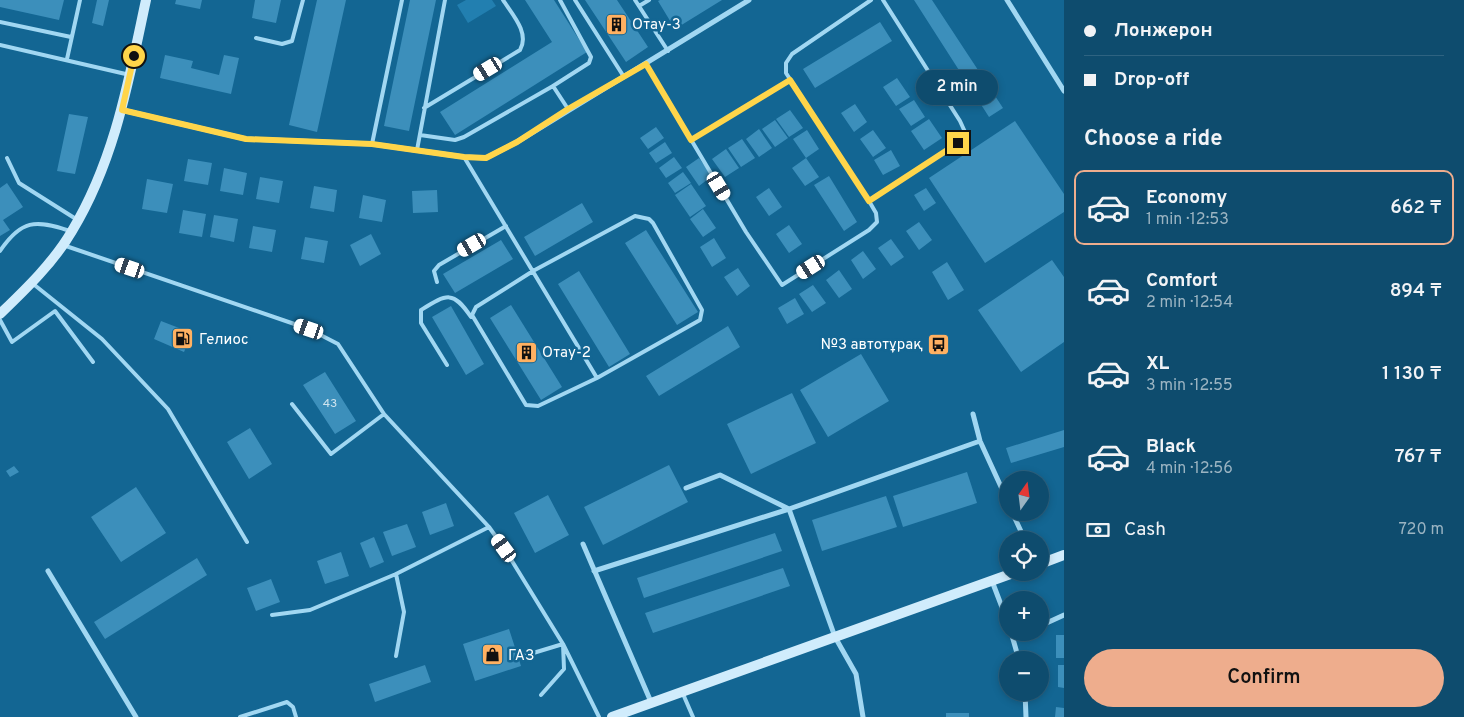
<!DOCTYPE html>
<meta charset="utf-8">
<style>
:root{--surface:#0e4c6e;--page:#1c5676;--text:#f1f3f6;--muted:#9bb4c2;--line:#2e6381;--accent:#eead8d}
body{margin:0;font-family:Overpass,sans-serif;background:var(--page);color:var(--text);height:100vh;display:flex;flex-direction:column;font-size:19px;white-space:nowrap}
*{box-sizing:border-box;margin:0}
p{font-size:16px;color:var(--muted)}
.icon{flex:none;width:28px;height:28px;fill:none;stroke:currentColor;stroke-width:2;stroke-linecap:round;stroke-linejoin:round}
.map{position:relative;flex:1;overflow:hidden}
.sheet{display:flex;flex-direction:column;background:var(--surface);width:400px}
.sheet>*{flex:none}
.top-card{display:grid;align-content:center;height:110px;padding:0 20px;background:var(--surface)}
.needle{width:32px;rotate:14deg}
.buttons{position:absolute;left:999px;top:471px;display:grid;gap:10px}
.buttons a{display:grid;place-items:center;width:50px;height:50px;border-radius:50%;background:var(--surface);box-shadow:0 2px 8px #0003,0 0 0 1px var(--line);font-size:25px}
.end{position:absolute;width:22px;height:22px;margin:-11px;border:6px solid #ffd54a;background:#111;box-shadow:0 0 0 2px #111}
.from{border-radius:50%}
.bubble{position:absolute;height:35px;border-radius:18px;background:var(--surface);box-shadow:0 2px 8px #0003,0 0 0 1px var(--line);font-size:16px;font-weight:600;line-height:35px;text-align:center}
.car{position:absolute;width:15px;height:30px;margin:-15px -8px;border-radius:6px;box-shadow:0 0 4px 1px #0007;background:linear-gradient(#fff 24%,#345 0 40%,#fff 0 76%,#345 0 86%,#fff 0)}
.top-card b{display:flex;align-items:center;gap:18px;height:48px;font-size:19px}
.top-card b+b{border-top:1px solid var(--line)}
.top-card i{width:12px;height:12px;background:var(--text)}
ul{padding:0;list-style:none}
li{display:flex;align-items:center;gap:15px;height:75px;margin:0 10px 8px;padding:0 10px;border:2px solid transparent;border-radius:10px}
li div{flex:1}
li b{display:block;font-size:19px}
li em{font-style:normal;font-weight:600}
li.current{border-color:var(--accent)}
li>.icon{width:45px;height:45px;stroke-width:1.5}
h2{padding:0 20px;font-size:22px;line-height:60px}
.pay{display:flex;align-items:center;gap:12px;height:55px;padding:0 20px;font-size:19px}
.pay p{margin-inline-start:auto}
.primary-button{display:flex;gap:10px;margin-top:auto;padding:10px 20px}
.primary-button a{flex:1;height:58px;border-radius:30px;background:var(--accent);color:#111;font-size:20px;font-weight:600;line-height:58px;text-align:center}
main{display:flex;flex:1;min-height:0}
.map>svg:first-child{display:block}
.green{fill:#227fb0}
.building{fill:#3c8fbb}
.lines{fill:none;stroke-linecap:round;stroke-linejoin:round}
.service{stroke:#a1d7f2;stroke-width:4}
.minor{stroke:#a1d7f2;stroke-width:5}
.secondary{stroke:#d0ecfc;stroke-width:10}
.route{stroke:#ffd54a;stroke-width:6}
.labels{text-anchor:middle;stroke-width:5;stroke-linejoin:round;paint-order:stroke}
.number-label{font-size:12px;fill:#cee3ee}
.poi-label{font-size:15px;fill:#fff;stroke:#136693;text-anchor:start}
</style>
<main>
<div class="map">
<svg width="1064" height="717" viewBox="0 0 1064 717">
<rect width="100%" height="100%" fill="#136693"/>
<!-- green -->
<path class="green" d="M466,0H492L496,6L468,23L457,5Z"/>
<!-- building -->
<path class="building" d="M0,0H64L59,20L0,7Z
M97,0H109L103,26L92,23Z
M176,0H202L200,9L175,4Z
M255,0H281L276,23L252,18Z
M317,0H346L317,132L289,125Z
M410,0H436L409,131L384,126Z
M525,0H554L587,52L455,135L440,112L552,42Z
M585,0H617L648,47L626,62Z
M660,0H722L675,29L658,1Z
M914,0H932L1003,108L989,117Z
M880,22L892,41L815,88L803,69Z
M165,55L193,61L191,68L219,75L224,55L239,58L231,94L160,78Z
M897,78L910,97L896,106L883,87Z
M914,100L925,117L911,126L899,109Z
M855,104L867,122L854,132L841,113Z
M790,110L803,128L789,137L776,119Z
M69,114L88,117L75,174L57,171Z
M929,119L942,138L924,150L911,131Z
M775,120L788,138L775,147L762,129Z
M1015,121L1064,194V212L985,263L929,178Z
M656,127L664,138L648,149L640,138Z
M759,129L772,148L759,157L746,139Z
M807,130L819,149L806,158L793,139Z
M873,130L886,148L873,157L860,139Z
M742,139L755,158L741,167L728,148Z
M665,142L672,153L656,163L649,153Z
M726,149L739,168L725,177L712,159Z
M891,150L900,166L883,175L874,160Z
M674,157L682,168L666,178L659,168Z
M699,158L712,176L699,186L686,167Z
M806,158L819,177L805,186L792,168Z
M188,159L212,163L208,185L184,181Z
M224,168L247,173L243,195L220,191Z
M683,172L691,183L675,193L668,183Z
M829,176L857,222L844,231L814,185Z
M260,177L283,181L279,203L256,199Z
M147,179L173,184L167,213L142,209Z
M7,183L23,207L3,220L10,230L0,236V188Z
M691,184L706,206L690,217L675,195Z
M314,186L337,190L334,212L310,208Z
M769,188L782,207L769,216L756,197Z
M926,188L936,203L924,211L914,195Z
M437,190L438,212L413,213L412,191Z
M363,195L386,200L382,222L359,218Z
M582,203L593,222L535,256L524,237Z
M703,209L716,228L703,237L690,219Z
M183,210L206,214L202,237L179,233Z
M214,215L238,219L234,242L210,237Z
M919,222L932,240L919,250L906,231Z
M789,225L802,244L789,253L776,234Z
M253,226L276,230L272,252L249,248Z
M646,230L698,312L677,325L625,243Z
M371,234L381,254L360,266L350,245Z
M305,237L328,241L324,263L301,259Z
M714,238L726,258L712,267L700,247Z
M891,239L904,257L891,266L878,248Z
M501,240L513,259L455,293L443,274Z
M863,251L876,269L863,279L851,260Z
M1052,260L1064,277V342L1021,372L978,310Z
M947,262L964,290L948,300L932,272Z
M738,268L750,286L737,296L724,277Z
M839,270L852,289L839,298L826,280Z
M579,271L630,354L609,367L558,284Z
M813,285L826,303L812,312L799,294Z
M795,298L804,314L787,324L778,308Z
M511,305L562,387L541,400L490,318Z
M451,306L484,364L466,375L432,317Z
M161,321L192,333L184,352L154,339Z
M728,326L740,347L659,396L646,376Z
M861,354L889,401L828,437L800,390Z
M325,372L356,421L335,434L303,385Z
M792,393L816,443L751,474L727,424Z
M250,428L272,464L249,479L227,442Z
M1064,430V447L1011,463L1006,448Z
M669,465L688,502L603,545L584,507Z
M14,466L19,472L10,477L6,471Z
M967,472L977,503L903,527L893,496Z
M136,487L166,533L121,562L91,517Z
M548,495L569,535L535,553L514,513Z
M886,496L897,527L822,551L812,520Z
M446,503L454,526L430,535L422,512Z
M407,524L416,547L392,556L383,532Z
M775,533L782,551L644,598L637,578Z
M374,537L384,562L370,568L360,543Z
M341,552L349,576L325,584L317,561Z
M197,558L207,575L105,639L94,622Z
M783,568L790,586L653,633L645,613Z
M271,579L280,602L256,611L247,588Z
M509,629L521,666L475,681L463,644Z
M1056,635H1064V658H1056Z
M425,665L431,682L375,702L369,684Z
M1058,665H1064V688L1058,687Z
M1056,707L1064,708V717H1055Z
M946,713H969V717H946Z"/>
<g class="lines">
<!-- service -->
<path class="service" d="M560,0L591,57L589,63L553,86L568,109
M575,0L624,77
M635,0L668,51
M639,6L649,0
M0,22L71,37
M256,38L282,44L292,41L303,0
M0,45L130,75
M67,59L80,0
M646,64L746,232L782,285L869,230L877,222L876,213L869,201L786,73V63L792,54L871,0
M424,108L520,50C530,33 512,14 503,0
M420,135L455,140L464,137L553,86
M691,140L790,80
M372,144L402,0
M417,150L445,0
M464,157L597,378L700,320L702,310L653,223L649,219L635,216L533,271L476,307L472,315L526,405L538,406L597,378
M7,158L19,183L76,219
M869,201L958,143L965,132L960,121L883,0
M63,245L309,329L338,344L384,414L489,527L504,548L563,644L599,717
M0,251C21,220 35,219 70,231
M437,282L434,271L439,265L506,226
M32,283L102,339L168,409L247,542
M0,320L12,342L55,311L93,362
M447,365L421,323V310C447,294 453,290 471,317
M292,404L331,454L384,414
M272,615L310,610L396,574L489,527
M396,656L404,612L396,574
M520,657L563,644L564,669L541,695
M683,694L693,717
M240,717L287,702L293,707L296,717"/>
<!-- minor -->
<path class="minor" d="M1007,0L1064,91
M122,110L246,139L372,144L464,157L486,158L517,142L749,0
M973,414L980,441L1008,502
M686,488L720,475L789,509L835,637L856,674L863,717
M1012,512L1025,540
M583,544L651,702
M48,571L136,717
M594,571L789,509L980,441
M992,581L1008,623
M1040,626L1064,615
M1011,632L1019,660
M1025,692L1026,717"/>
<!-- secondary -->
<path class="secondary" d="M0,314C26,289 54,262 72,231C115,160 129,79 146,0
M1040,564L1064,555
M612,717L1016,572"/>
</g>
<g class="lines">
<!-- route -->
<path class="route" d="M134,56L122,110L246,139L372,144L464,157L486,158L517,142L568,109L646,64L691,140L790,80L869,201L958,143"/>
</g>
<!-- icons -->
<defs>
<symbol id="building-square" viewBox="-11 -11 22 22"><rect x="-9" y="-9" width="18" height="18" rx="4" fill="#ffb162" stroke="#136693"/><path d="M-4-6H4V6H1V3H-1V6H-4ZM-2.5-4.3h1.7v1.8h-1.7ZM.8-4.3h1.7v1.8H.8ZM-2.5-1h1.7V.8h-1.7ZM.8-1h1.7V.8H.8Z" fill="#111"/></symbol>
<symbol id="fuel-square" viewBox="-11 -11 22 22"><rect x="-9" y="-9" width="18" height="18" rx="4" fill="#ffb162" stroke="#136693"/><path d="M-5.5-6h7V0h2V4h1.3V-2.5L3-4.5l.8-.8L6-3V5H2.5V1h-1V6h-7ZM-4.2-4.7v3.2H.2V-4.7Z" fill="#111"/></symbol>
<symbol id="bus-square" viewBox="-11 -11 22 22"><rect x="-9" y="-9" width="18" height="18" rx="4" fill="#ffb162" stroke="#136693"/><path d="M-5-6H5V4H4V6H2V4H-2V6H-4V4H-5ZM-3.5-4V0h7V-4ZM-3.5 1.2v1.5H-2V1.2ZM2 1.2v1.5H3.5V1.2Z" fill="#111"/></symbol>
<symbol id="shop-square" viewBox="-11 -11 22 22"><rect x="-9" y="-9" width="18" height="18" rx="4" fill="#ffb162" stroke="#136693"/><path d="M-5-2.5h2.3a2.7 3.5 0 0 1 5.4 0H5L5.5 6h-11ZM-1.5-2.5h3a1.5 2.3 0 0 0-3 0Z" fill="#111"/></symbol>
</defs>
<g fill-rule="evenodd">
<use href="#building-square" x="604" y="12" width="25" height="25"/>
<use href="#fuel-square" x="170" y="326" width="25" height="25"/>
<use href="#bus-square" x="926" y="332" width="25" height="25"/>
<use href="#building-square" x="514" y="340" width="25" height="25"/>
<use href="#shop-square" x="480" y="642" width="25" height="25"/>
</g>
<g class="labels">
<!-- number labels -->
<g class="number-label">
<text x="330" y="407">43</text>
</g>
<!-- poi labels -->
<g class="poi-label">
<text x="632" y="29">Отау-3</text>
<text x="199" y="344">Гелиос</text>
<text x="923" y="349" text-anchor="end">№3 автотұрақ</text>
<text x="542" y="357">Отау-2</text>
<text x="508" y="660">ГАЗ</text>
</g>
</g>
</svg>
<div class="buttons">
<a><svg class="needle" viewBox="-14 -14 28 28"><path d="M0-13l5 13h-10z" fill="#e53935"/><path d="M0 13l5-13h-10z" fill="#9bb4c2"/></svg></a>
<a><svg class="icon" aria-label="locate" viewBox="0 0 24 24"><circle cx="12" cy="12" r="6"/><path d="M12 2v4M12 18v4M2 12h4M18 12h4"/></svg></a>
<a>+</a>
<a>−</a>
</div>
<i class="end from" style="left:134px;top:56px"></i>
<i class="end" style="left:958px;top:143px"></i>
<div class="bubble" style="left:916px;top:70px;width:82px">2 min</div>
<i class="car" style="left:488px;top:69px;rotate:239deg"></i>
<i class="car" style="left:719px;top:186px;rotate:149deg"></i>
<i class="car" style="left:472px;top:245px;rotate:240deg"></i>
<i class="car" style="left:811px;top:267px;rotate:238deg"></i>
<i class="car" style="left:130px;top:268px;rotate:289deg"></i>
<i class="car" style="left:309px;top:329px;rotate:289deg"></i>
<i class="car" style="left:504px;top:548px;rotate:324deg"></i>
</div>
<section class="sheet">
<div class="top-card">
<b><i class="from"></i>Лонжерон</b>
<b><i></i>Drop-off</b>
</div>
<h2>Choose a ride</h2>
<ul>
<li class="current"><svg class="icon" aria-label="car" viewBox="0 0 24 24"><path d="M5 17H2v-5l4-1 3-4h7l3 4 3 1v5h-3M9 17h6M6 11h13"/><circle cx="7" cy="17" r="2"/><circle cx="17" cy="17" r="2"/></svg><div><b>Economy</b><p>1 min · 12:53</p></div><em>662 ₸</em></li>
<li><svg class="icon" aria-label="car" viewBox="0 0 24 24"><path d="M5 17H2v-5l4-1 3-4h7l3 4 3 1v5h-3M9 17h6M6 11h13"/><circle cx="7" cy="17" r="2"/><circle cx="17" cy="17" r="2"/></svg><div><b>Comfort</b><p>2 min · 12:54</p></div><em>894 ₸</em></li>
<li><svg class="icon" aria-label="car" viewBox="0 0 24 24"><path d="M5 17H2v-5l4-1 3-4h7l3 4 3 1v5h-3M9 17h6M6 11h13"/><circle cx="7" cy="17" r="2"/><circle cx="17" cy="17" r="2"/></svg><div><b>XL</b><p>3 min · 12:55</p></div><em>1 130 ₸</em></li>
<li><svg class="icon" aria-label="car" viewBox="0 0 24 24"><path d="M5 17H2v-5l4-1 3-4h7l3 4 3 1v5h-3M9 17h6M6 11h13"/><circle cx="7" cy="17" r="2"/><circle cx="17" cy="17" r="2"/></svg><div><b>Black</b><p>4 min · 12:56</p></div><em>767 ₸</em></li>
</ul>
<div class="pay"><svg class="icon" aria-label="cash" viewBox="0 0 24 24"><path d="M3 7h18v10H3z"/><circle cx="12" cy="12" r="2"/></svg>Cash<p>720 m</p></div>
<div class="primary-button"><a>Confirm</a></div>
</section>
</main>
